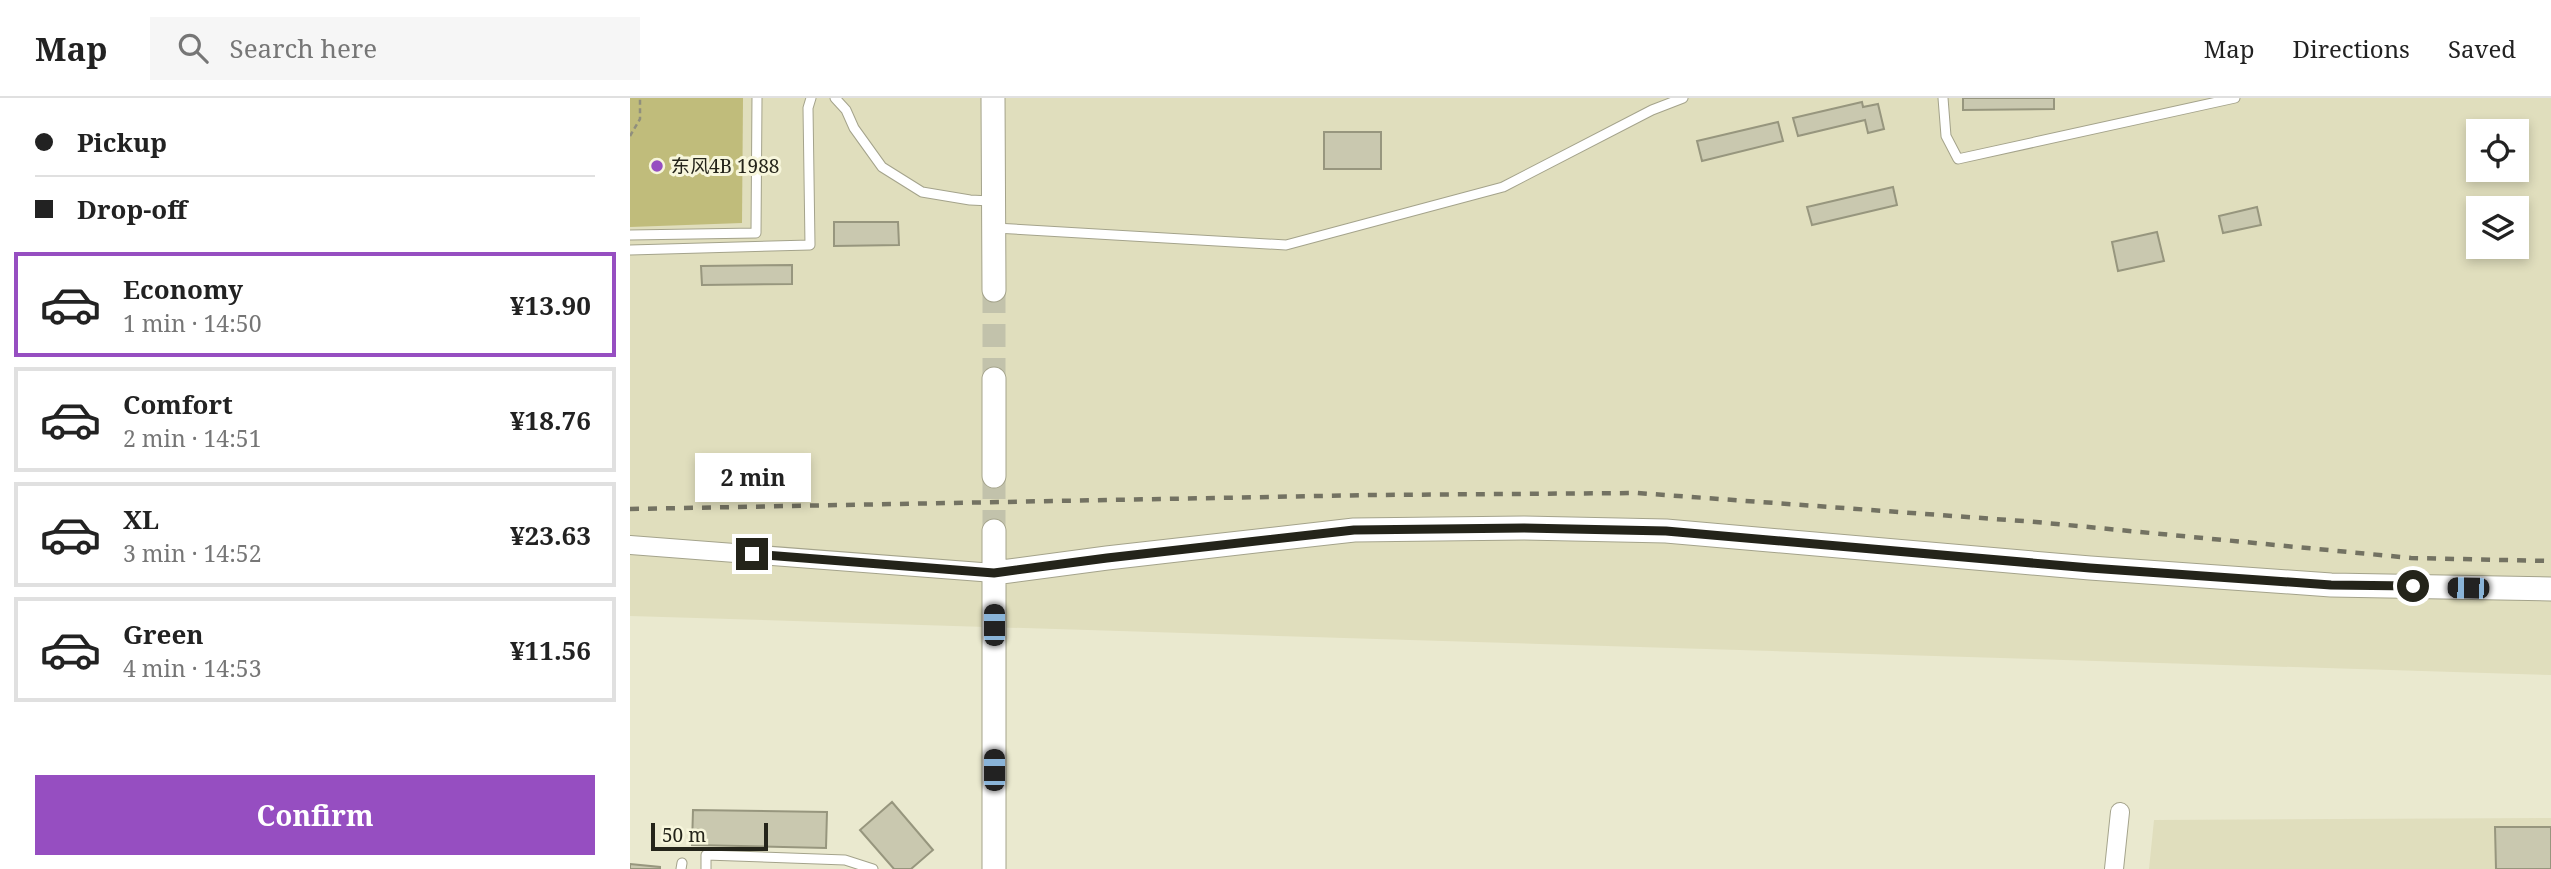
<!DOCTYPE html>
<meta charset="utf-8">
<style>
:root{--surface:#fff;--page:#f6f6f6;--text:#222;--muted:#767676;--line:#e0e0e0;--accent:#964ec1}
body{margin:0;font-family:"Noto Serif","Noto Sans SC",serif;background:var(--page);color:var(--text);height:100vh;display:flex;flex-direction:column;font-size:26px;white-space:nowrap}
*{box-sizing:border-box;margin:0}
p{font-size:23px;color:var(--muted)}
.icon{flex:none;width:38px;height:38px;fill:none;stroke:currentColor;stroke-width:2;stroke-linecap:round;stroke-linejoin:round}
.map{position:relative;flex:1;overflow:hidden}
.drawer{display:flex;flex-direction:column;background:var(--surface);width:630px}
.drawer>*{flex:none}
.banner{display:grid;align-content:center;height:154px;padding:0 35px;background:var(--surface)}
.controls{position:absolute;left:1836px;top:21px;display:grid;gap:14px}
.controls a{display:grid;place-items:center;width:63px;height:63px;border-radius:0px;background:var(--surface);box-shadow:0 4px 10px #0003;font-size:35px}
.scale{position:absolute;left:21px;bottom:18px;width:117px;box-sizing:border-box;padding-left:7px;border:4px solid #24241a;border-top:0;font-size:19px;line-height:24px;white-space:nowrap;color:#24241a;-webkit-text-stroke:5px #f7f6dc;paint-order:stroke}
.end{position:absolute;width:32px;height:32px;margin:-16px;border:9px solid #24241a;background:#fff;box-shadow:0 0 0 4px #fff}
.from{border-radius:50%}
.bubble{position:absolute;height:49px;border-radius:0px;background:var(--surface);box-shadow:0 4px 10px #0003;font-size:23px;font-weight:700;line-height:49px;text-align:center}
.car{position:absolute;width:21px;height:42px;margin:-21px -10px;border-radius:9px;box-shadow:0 0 5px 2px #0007;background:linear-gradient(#222 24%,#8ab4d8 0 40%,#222 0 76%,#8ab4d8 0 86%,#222 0)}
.banner b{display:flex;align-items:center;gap:24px;height:66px;font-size:26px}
.banner b+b{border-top:2px solid var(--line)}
.banner i{width:18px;height:18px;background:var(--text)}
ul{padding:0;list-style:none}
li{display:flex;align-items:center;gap:21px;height:105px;margin:0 14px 10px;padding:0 21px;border:4px solid var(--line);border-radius:0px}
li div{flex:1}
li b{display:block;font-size:26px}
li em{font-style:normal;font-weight:700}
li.active{border-color:var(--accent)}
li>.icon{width:63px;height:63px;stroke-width:1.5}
.button{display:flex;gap:14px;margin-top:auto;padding:14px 35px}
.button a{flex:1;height:80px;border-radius:0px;background:var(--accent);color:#fff;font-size:28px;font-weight:700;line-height:80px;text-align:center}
header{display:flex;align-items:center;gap:42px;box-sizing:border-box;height:98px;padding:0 35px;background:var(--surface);border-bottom:2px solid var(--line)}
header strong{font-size:33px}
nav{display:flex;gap:38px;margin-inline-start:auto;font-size:24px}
.search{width:490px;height:63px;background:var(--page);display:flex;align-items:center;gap:18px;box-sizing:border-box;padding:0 24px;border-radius:0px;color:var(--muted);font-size:26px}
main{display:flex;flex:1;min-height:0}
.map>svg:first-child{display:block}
.built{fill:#e0debd;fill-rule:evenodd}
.green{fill:#c0bc7b}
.building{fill:#c9c8af;stroke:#97967e;stroke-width:2}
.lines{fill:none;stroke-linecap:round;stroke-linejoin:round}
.tertiary-tunnel{stroke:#c2c2ab;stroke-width:23;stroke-dasharray:23 11;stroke-linecap:butt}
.service-casing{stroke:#a4a38b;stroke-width:11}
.minor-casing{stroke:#a4a38b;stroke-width:20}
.tertiary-casing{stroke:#a4a38b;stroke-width:25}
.path{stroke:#908f7d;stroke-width:2.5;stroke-dasharray:5 3.5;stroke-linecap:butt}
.service{stroke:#fff;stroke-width:9}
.minor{stroke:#fff;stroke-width:18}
.tertiary{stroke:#fff;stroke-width:23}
.rail{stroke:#737262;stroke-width:4.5;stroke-dasharray:9 9;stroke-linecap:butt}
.route{stroke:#24241a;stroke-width:9}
.poi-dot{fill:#964ec1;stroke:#f7f6dc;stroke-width:2.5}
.labels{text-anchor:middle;stroke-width:6;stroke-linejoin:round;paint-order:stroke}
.poi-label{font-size:19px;fill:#24241a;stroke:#f7f6dc;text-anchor:start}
</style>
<header>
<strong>Map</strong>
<div class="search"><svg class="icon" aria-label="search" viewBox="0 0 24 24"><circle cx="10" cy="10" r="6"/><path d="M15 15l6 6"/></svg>Search here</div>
<nav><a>Map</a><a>Directions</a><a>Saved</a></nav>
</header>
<main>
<section class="drawer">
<div class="banner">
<b><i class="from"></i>Pickup</b>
<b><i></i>Drop-off</b>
</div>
<ul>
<li class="active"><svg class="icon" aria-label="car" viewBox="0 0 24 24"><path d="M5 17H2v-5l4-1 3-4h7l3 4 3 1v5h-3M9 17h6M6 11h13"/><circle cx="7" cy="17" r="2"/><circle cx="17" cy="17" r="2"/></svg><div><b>Economy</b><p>1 min · 14:50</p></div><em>¥13.90</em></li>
<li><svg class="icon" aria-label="car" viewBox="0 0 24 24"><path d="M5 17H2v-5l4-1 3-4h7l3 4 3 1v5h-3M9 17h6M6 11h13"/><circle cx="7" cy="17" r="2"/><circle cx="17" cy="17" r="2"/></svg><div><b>Comfort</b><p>2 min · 14:51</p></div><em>¥18.76</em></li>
<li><svg class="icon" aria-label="car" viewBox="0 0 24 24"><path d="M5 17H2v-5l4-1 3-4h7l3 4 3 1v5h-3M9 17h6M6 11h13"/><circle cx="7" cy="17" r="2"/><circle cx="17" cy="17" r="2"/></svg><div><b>XL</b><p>3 min · 14:52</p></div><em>¥23.63</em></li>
<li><svg class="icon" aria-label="car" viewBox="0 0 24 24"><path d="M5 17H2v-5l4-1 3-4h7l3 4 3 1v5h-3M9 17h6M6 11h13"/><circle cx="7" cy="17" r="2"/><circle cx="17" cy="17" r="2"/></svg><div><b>Green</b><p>4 min · 14:53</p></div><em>¥11.56</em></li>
</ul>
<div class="button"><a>Confirm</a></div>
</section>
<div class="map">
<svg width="1921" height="771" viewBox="0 0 1921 771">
<rect width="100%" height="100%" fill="#eae9cf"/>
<!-- built -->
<path class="built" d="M0,0H1921V577L0,518ZM1848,33H1886V72H1848ZM1848,110H1886V149H1848Z
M1921,720V771H1519L1524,722Z"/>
<!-- green -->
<path class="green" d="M0,0H113L112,125L0,129Z"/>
<!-- building -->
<path class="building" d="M1333,0H1424V11L1333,12Z
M1232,4L1233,9L1248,6L1254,31L1238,35L1235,22L1168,38L1163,20Z
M1148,24L1153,43L1072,63L1067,43Z
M694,34H751V71H694Z
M1263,89L1267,107L1182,127L1177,109Z
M1627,109L1631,127L1593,135L1589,118Z
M204,124H268L269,147L204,148Z
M1527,134L1534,163L1488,173L1482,144Z
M162,167V186L72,187L71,168Z
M262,704L303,752L281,771H264L230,732Z
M63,712L197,714L196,750L62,747Z
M1865,729H1921V771H1866Z
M0,766L30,769V771H0Z"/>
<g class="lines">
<!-- tertiary-tunnel -->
<path class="tertiary-tunnel" d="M364,192V281
M364,378V433"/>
<defs>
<path id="service" d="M205,0L216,12L224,30L252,69L292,94L340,102L361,103
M1313,0L1316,38L1328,61L1605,0
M365,130L656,147L873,89L1022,12L1053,0
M0,137L126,135L127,0
M0,152L180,147L178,10L181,0
M51,771L52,765
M76,771V757L215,762L243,771"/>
<path id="minor" d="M0,447L364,475
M1484,771L1490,714"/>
<path id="tertiary" d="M363,0L364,192
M364,281V378
M364,433V771
M364,475L477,460L724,432L894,430L1036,433L1460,470L1701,487L1921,491"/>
</defs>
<!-- service casing -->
<use href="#service" class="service-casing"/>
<!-- minor casing -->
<use href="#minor" class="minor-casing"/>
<!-- tertiary casing -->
<use href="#tertiary" class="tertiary-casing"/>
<!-- path -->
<path class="path" d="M0,38L10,21V0"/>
<!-- service -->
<use href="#service" class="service"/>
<!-- minor -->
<use href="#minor" class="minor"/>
<!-- tertiary -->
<use href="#tertiary" class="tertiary"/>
<!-- rail -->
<path class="rail" d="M0,411L743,397L1007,395L1406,424L1781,460L1921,463"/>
</g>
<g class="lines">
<!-- route -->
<path class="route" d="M122,456L364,475L477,460L724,432L894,430L1036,433L1460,470L1701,487L1783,488"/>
</g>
<!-- markers -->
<circle class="poi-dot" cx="27" cy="68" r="7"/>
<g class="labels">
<!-- poi labels -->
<g class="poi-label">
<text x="41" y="75">东风4B 1988</text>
</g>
</g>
</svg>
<div class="controls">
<a><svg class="icon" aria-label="locate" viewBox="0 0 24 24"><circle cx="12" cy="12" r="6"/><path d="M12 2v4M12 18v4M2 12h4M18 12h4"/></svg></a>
<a><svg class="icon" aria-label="layers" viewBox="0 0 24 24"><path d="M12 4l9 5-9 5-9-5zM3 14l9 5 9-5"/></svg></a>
</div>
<div class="scale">50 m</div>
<i class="end from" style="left:1783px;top:488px"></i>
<i class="end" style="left:122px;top:456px"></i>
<div class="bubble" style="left:65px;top:355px;width:116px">2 min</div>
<i class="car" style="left:1838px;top:490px;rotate:271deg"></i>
<i class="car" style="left:364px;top:527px;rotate:0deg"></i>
<i class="car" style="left:364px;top:672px;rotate:0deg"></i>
</div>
</main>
